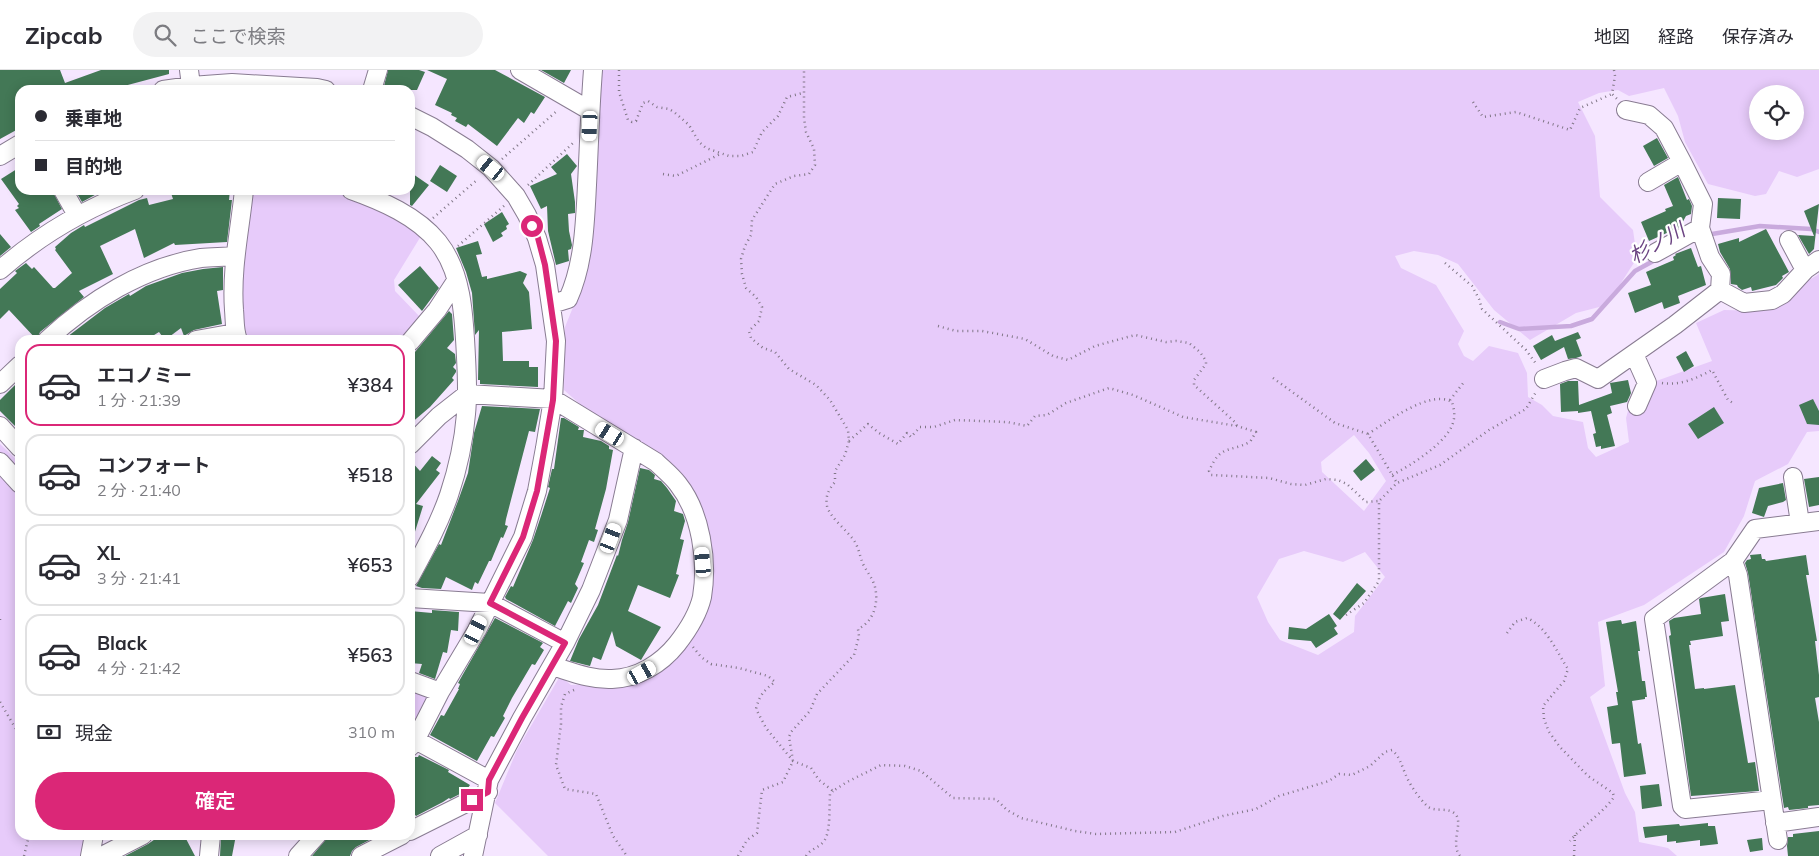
<!DOCTYPE html>
<html lang="ja">
<meta charset="utf-8">
<style>
:root{--surface:#fff;--page:#f2f2f3;--text:#2b2b33;--muted:#7c7c81;--line:#e1e1e2;--accent:#db2777}
body{margin:0;font-family:Mulish,"Noto Sans JP",sans-serif;background:var(--page);color:var(--text);height:100vh;display:flex;flex-direction:column;font-size:19px;white-space:nowrap}
*{box-sizing:border-box;margin:0}
p{font-size:16px;color:var(--muted)}
.icon{flex:none;width:28px;height:28px;fill:none;stroke:currentColor;stroke-width:2;stroke-linecap:round;stroke-linejoin:round}
.map{position:relative;flex:1;overflow:hidden}
.drawer{position:absolute;left:15px;top:265px;width:400px;height:505px;display:flex;flex-direction:column;background:var(--surface);border-radius:15px;box-shadow:0 2px 12px #0003}
.drawer>*{flex:none}
.top-card{position:absolute;left:15px;top:15px;width:400px;height:110px;border-radius:15px;box-shadow:0 2px 12px #0003;display:grid;align-content:center;height:110px;padding:0 20px;background:var(--surface)}
.controls{position:absolute;left:1749px;top:15px;display:grid;gap:10px}
.controls a{display:grid;place-items:center;width:55px;height:55px;border-radius:50%;background:var(--surface);box-shadow:0 2px 12px #0003;font-size:25px}
.end{position:absolute;width:22px;height:22px;margin:-11px;border:6px solid #db2777;background:#fff;box-shadow:0 0 0 2px #fff}
.from{border-radius:50%}
.car{position:absolute;width:15px;height:30px;margin:-15px -8px;border-radius:6px;box-shadow:0 0 4px 1px #0007;background:linear-gradient(#fff 24%,#345 0 40%,#fff 0 76%,#345 0 86%,#fff 0)}
.top-card b{display:flex;align-items:center;gap:18px;height:48px;font-size:19px}
.top-card b+b{border-top:1px solid var(--line)}
.top-card i{width:12px;height:12px;background:var(--text)}
ul{padding:9px 0 0;list-style:none}
li{display:flex;align-items:center;gap:15px;height:82px;margin:0 10px 8px;padding:0 10px;border:2px solid var(--line);border-radius:15px}
li div{flex:1}
li b{display:block;font-size:19px}
li em{font-style:normal;font-weight:600}
li.active{border-color:var(--accent)}
li>.icon{width:45px;height:45px;stroke-width:1.5}
.pay{display:flex;align-items:center;gap:12px;height:55px;padding:0 20px;font-size:19px}
.pay p{margin-inline-start:auto}
.cta{display:flex;gap:10px;margin-top:auto;padding:10px 20px}
.cta a{flex:1;height:58px;border-radius:30px;background:var(--accent);color:#fff;font-size:20px;font-weight:600;line-height:58px;text-align:center}
header{display:flex;align-items:center;gap:30px;box-sizing:border-box;height:70px;padding:0 25px;background:var(--surface);border-bottom:1px solid var(--line)}
header strong{font-size:24px}
nav{display:flex;gap:28px;margin-inline-start:auto;font-size:18px}
.search{width:350px;height:45px;background:var(--page);display:flex;align-items:center;gap:12px;box-sizing:border-box;padding:0 18px;border-radius:28px;color:var(--muted);font-size:19px}
.map>svg:first-child{display:block}
.green{fill:#e7cbfa;fill-rule:evenodd}
.lines{fill:none;stroke-linecap:round;stroke-linejoin:round}
.stream{stroke:#c9aadd;stroke-width:4.5}
.building{fill:#437856}
.minor-casing{stroke:#897c92;stroke-width:20}
.path{stroke:#817787;stroke-width:2.5;stroke-dasharray:1 4;stroke-linecap:butt}
.minor{stroke:#fff;stroke-width:18}
.route{stroke:#db2777;stroke-width:6}
.labels{text-anchor:middle;stroke-width:4.5;stroke-linejoin:round;paint-order:stroke}
.water-label{font-size:20px;font-style:italic;fill:#6c4483;stroke:#fff}
</style>
<header>
<strong>Zipcab</strong>
<div class="search"><svg class="icon" aria-label="search" viewBox="0 0 24 24"><circle cx="10" cy="10" r="6"/><path d="M15 15l6 6"/></svg>ここで検索</div>
<nav><a>地図</a><a>経路</a><a>保存済み</a></nav>
</header>
<div class="map">
<svg width="1819" height="786" viewBox="0 0 1819 786">
<rect width="100%" height="100%" fill="#f5e6ff"/>
<!-- green -->
<path class="green" d="M602,0H1819V99L1797,107L1779,101L1766,124L1755,126L1708,114L1685,72L1678,46L1664,18L1629,26L1618,20L1599,23L1578,32L1595,66L1600,127L1633,160L1637,188L1607,235L1576,243L1530,270L1494,240L1458,194L1438,185L1414,181L1395,186L1401,198L1436,215L1464,261L1458,274L1464,286L1473,291L1489,276L1518,283L1527,303L1528,327L1542,335L1553,346L1583,352L1588,378L1596,387L1629,372L1626,348L1634,319L1712,291L1696,253L1724,240L1765,241L1806,212L1819,204V361L1807,362L1788,394L1755,411L1744,446L1724,482L1644,535L1598,552L1605,616L1590,627L1625,723L1635,742L1639,772L1668,778L1677,786H548L495,733L517,680L560,606L571,615L613,614L639,609L702,540L695,436L564,320L565,257L582,215L594,50ZM1758,24H1795V61H1758ZM1354,365L1369,383L1386,411L1364,441L1322,402L1321,392ZM1304,481L1343,492L1365,482L1385,507L1355,546L1354,562L1318,585L1280,570L1268,552L1257,527L1279,489Z
M250,120H325L333,121L385,143L421,166L394,210L395,221L421,248L402,270H248L239,236Z
M0,374L20,393V765H85L81,786H0Z
M410,616L427,622L429,629L414,656L410,658Z"/>
<g class="lines">
<!-- stream -->
<path class="stream" d="M1706,165L1760,156L1811,159L1819,162
M1500,252L1519,259L1571,256L1592,249L1635,201L1657,189"/>
</g>
<!-- building -->
<path class="building" d="M0,0H60L65,13L101,0H169V4L109,20H20V58L0,69Z
M388,0H419L425,2L417,20H383Z
M427,0H495L545,27L534,44L531,42L524,53L518,48L497,76L468,54L466,57L455,51L457,48L451,45L452,43L435,35L447,9Z
M541,0H571L564,13Z
M1657,68L1668,88L1654,96L1643,76Z
M567,84L577,96L571,104L575,132V143L568,144L569,161L572,175L571,179L568,180L569,191L556,195L548,161L547,136L541,139L530,116L557,104L551,97Z
M440,95L457,106L447,122L430,111Z
M20,97V120H52L62,139L39,154L40,156L31,162L15,140L19,138L17,136L19,134L1,109Z
M410,102L429,115L412,136L410,135Z
M1678,107L1687,130L1689,129L1692,136L1691,144L1686,146L1680,157L1649,171L1641,152L1666,141L1665,139L1673,136L1664,115Z
M75,120H104L82,132Z
M182,120H230L229,130H232L227,172L175,175L174,173L144,188L135,159L100,176L113,204L79,221L84,227L40,262L37,270L9,240L0,249V219L17,203L15,201L26,193L32,199L34,197L53,218H55L72,203L55,180L56,179L55,177L71,163L84,155L85,157L139,130L147,128L149,135L173,129L171,123Z
M1718,128L1741,129L1740,149L1717,148Z
M1819,134L1814,179L1809,184L1798,165L1814,166L1804,141Z
M502,142L509,154L506,156L507,159L501,163L503,166L493,172L484,154Z
M1766,159L1789,202L1782,206L1783,208L1776,215L1752,221L1751,217L1742,220L1738,217L1737,215L1731,214L1730,199L1720,182L1718,174L1739,168V172Z
M0,164L11,177L0,186Z
M478,171L482,184L476,185L482,207L487,206V209L520,201L527,204L523,213L529,222L532,259L502,262L503,291H529V297H538V317L480,314V310H478L479,260L475,265L472,223L466,202L456,178Z
M1691,178L1698,197L1701,196L1706,215L1678,226L1680,233L1664,239L1662,232L1635,243L1628,223L1651,215L1646,202L1674,190L1673,187L1676,185L1675,184Z
M420,196L439,218L422,241L398,215Z
M223,197V220L217,221L222,254L194,260L184,266L181,258L165,270L159,262L146,270H63L105,238L129,224L130,226L146,216L182,203L203,199Z
M449,241L452,244L454,270L447,278L455,284L456,293L453,297L456,300V302L452,308L454,310L430,337L410,354V288Z
M1578,262L1581,268L1576,270L1582,286L1576,288L1568,289L1564,277L1541,290L1533,276L1552,265L1555,271Z
M1686,281L1694,296L1684,302L1676,287Z
M20,310V361L0,341V330Z
M1628,310L1631,323L1627,332L1610,336L1612,343L1607,345L1615,376L1601,379V376L1596,377L1593,364L1596,363L1591,341L1578,343V341L1561,342L1560,314L1568,311H1578L1579,335L1612,323L1610,313Z
M1813,329L1819,341V355L1807,354L1799,335Z
M482,336L540,339L535,362L529,361L506,449L505,455L508,456L503,468L501,467L491,491H489L478,514L475,512L472,520L446,507L441,519L422,518L416,516L439,474L441,475L458,431L468,403L474,363Z
M1714,337L1724,353L1698,369L1688,354Z
M561,348H564L579,357L578,360H584L583,367L601,371L609,376V379L613,380L606,419L595,459L598,460L594,472L589,470L581,492L584,493L575,514L578,518L571,533L568,531L555,556L506,529L505,527L511,516L513,517L533,470L542,443L550,418L548,417L552,399H554Z
M432,386L441,393L436,400L440,403L416,434L423,436L413,468H410V390L420,401Z
M1366,389L1375,400L1361,411L1353,401Z
M640,398L649,400L655,405L654,409L661,411L667,418L676,431L674,441L683,444L685,451L680,469L684,470L676,504L679,505L670,528L638,515L628,541L661,557L641,590L616,576L612,561L601,590L593,587L590,596L570,591L579,569L598,535L617,485L618,486L622,470L628,452Z
M1819,407V435L1809,437L1804,409Z
M1783,413L1786,430L1783,432L1768,436L1764,447L1752,443L1759,418Z
M1761,484L1762,489H1765L1766,491L1806,485L1809,505H1806L1817,571H1815L1819,605V627L1815,628L1819,652V735L1808,736V738L1789,740L1788,737L1784,738L1748,503L1745,493L1747,490L1751,489L1750,485Z
M1357,513L1366,521L1340,550L1333,544Z
M1725,524L1729,551L1721,552L1723,566L1690,571L1691,575H1689L1695,619L1704,618V619L1735,615L1748,693L1755,692L1759,721L1691,726L1669,566L1671,565L1669,551L1674,548L1701,544L1699,529L1701,528Z
M432,540L459,542L458,561L451,560L447,583L443,582L435,609L419,603L422,594L410,593V541L432,543Z
M1329,544L1337,556L1334,558L1338,564L1316,578L1311,571L1288,569L1289,557L1306,559Z
M495,548L543,573L540,577L544,580L535,595L532,594L512,628L503,646L505,648L494,667L491,666L477,691L430,665L441,645L444,646L459,619H458L460,614L458,613Z
M1621,550L1622,554L1636,551L1640,581H1638L1642,611H1645L1647,627H1645V629L1632,631L1638,674L1641,673L1646,704L1624,707L1620,673L1612,674L1607,637L1618,635L1616,622H1618L1606,552Z
M419,685L449,700L448,702L470,715L466,721L450,729L449,728L443,732L416,746L410,739V693L414,687H418Z
M1659,714L1662,736L1642,739L1640,716Z
M1708,753V756H1715L1718,774L1700,776V770L1676,773V771L1667,772V765L1645,768L1643,757L1679,754L1680,756Z
M1819,761V786H1788L1787,776L1788,767H1793V764Z
M161,765H184L195,786H125L148,774Z
M221,765H236L232,786H220Z
M331,765H379L356,777L352,781L350,786H312L327,768Z
M1762,768L1763,780L1750,782L1747,770Z"/>
<g class="lines">
<defs>
<path id="minor" d="M189,0L191,16
M520,0L589,40
M163,20L191,16L232,13L317,18L326,20
M372,20L378,0
M1626,40L1649,45L1664,58L1682,92L1703,134L1700,158L1710,187L1721,204L1720,220L1744,233L1772,230L1783,224L1806,199L1819,190
M410,46L432,57L467,79L491,98L516,126L527,145L537,168L545,195L556,271L553,329L545,378L537,421L523,467L477,560L440,622L416,669L410,677
M0,86L20,74
M1648,112L1682,92
M63,120L77,145
M351,120C382,131 417,146 438,172C463,203 464,249 466,287C467,306 468,325 466,344C464,369 457,401 449,425C439,454 424,481 410,507
M1789,170L1805,200
M1655,183L1700,158
M0,200C41,164 84,139 135,120
M552,234L568,229C584,194 585,153 587,115C589,77 590,38 593,0
M47,270C89,231 143,197 201,188C212,187 224,187 235,186
M196,270L235,263
M238,270C234,260 235,250 234,240C231,199 240,160 244,120
M410,272L437,240L456,211
M1634,284L1647,313L1637,336
M1544,309L1565,301L1576,298L1598,309L1675,255L1720,220
M0,314L20,295
M0,356L20,378
M410,375L439,346L467,324L553,329L656,392C663,399 671,405 678,414C701,443 708,491 702,527C698,544 688,560 677,574C661,594 638,608 612,609C591,610 572,602 552,596
M0,392L20,414
M1793,407L1800,453
M1733,491L1738,505L1778,770
M410,528L490,533L565,573
M410,611L440,622
M410,667L489,710
M1772,730L1685,739L1682,736L1654,549L1733,491L1755,459L1819,451
M1775,753L1819,747
M410,761L488,722
M90,786L94,765
M102,786L143,765
M209,786L211,765
M298,786L317,765
M361,786L402,765
M440,786L478,765
M473,786L489,710L522,648L565,573L591,520L618,450L634,378"/>
</defs>
<!-- minor casing -->
<use href="#minor" class="minor-casing"/>
<!-- path -->
<path class="path" d="M619,0V22L628,50L632,52L636,51L643,33L648,31L657,37L669,39L674,42L689,55L699,72L706,78L729,86H741L753,82L762,62L778,46L787,27L803,23
M1614,0L1615,6L1612,24L1617,29
M1473,32L1483,47L1516,42L1570,60L1580,38L1612,24
M502,89L558,40
M663,104L676,106L720,84
M528,115L573,73
M433,148L478,109
M458,176L505,135
M1445,193L1472,216L1479,229L1482,239L1526,280L1537,295
M938,256L956,261H982L1025,269L1053,286L1068,290L1095,276L1135,265L1166,272L1176,271L1189,273L1200,282L1206,291V294L1194,310V315L1236,353L1237,356
M1273,308L1335,353L1368,364L1397,413
M1662,313C1680,316 1697,308 1712,300L1728,330L1733,333
M1450,330L1464,312
M1368,364C1387,352 1430,319 1452,332C1453,336 1455,342 1454,347C1454,369 1410,396 1392,405
M849,371L868,354L879,363L898,374L907,363L911,367L920,357H934L955,350L1007,352L1027,356L1035,346L1047,345L1066,333L1109,318L1133,325L1183,347L1237,356L1256,362L1250,372C1228,383 1221,374 1209,401L1211,405L1269,408L1291,414L1305,415L1326,409L1338,410L1347,414L1366,432L1379,431
M1346,545L1364,533L1379,511V431L1397,413L1440,395L1489,360L1526,339L1536,322
M0,549V553
M1507,563L1515,552L1527,548C1547,557 1556,581 1568,599L1564,611L1543,636L1544,649L1549,662L1560,677L1588,706L1613,723L1614,727C1602,744 1583,755 1570,771
M693,577L701,587L711,594L739,598L768,606L775,612C764,620 759,626 756,639L766,658L793,691L811,698L819,710L833,721L847,712L881,695L905,696L921,701L953,728L996,729L1007,740L1021,748L1075,761L1096,764L1175,762L1223,746L1256,739L1279,726L1329,711L1339,704L1352,705L1370,696L1385,682L1392,680C1400,687 1401,694 1405,703C1409,714 1419,728 1427,736C1435,743 1449,736 1456,745C1463,754 1450,773 1460,786
M574,620L565,624L561,637V654L556,695L565,719L596,724L613,766L627,786
M0,632L20,666
M24,786L29,765
M738,786L747,770L757,763L762,720L783,712L793,691L789,667L791,662L810,641L817,624L854,585L859,566L858,559C873,552 879,534 875,517C873,509 867,502 863,494C860,487 859,479 855,472C848,461 830,448 827,436C825,426 829,419 835,412V401L845,385L849,371L848,360L830,330L816,315L789,299L775,282L763,278L751,268L749,261L759,251L762,237L756,227L746,218L742,204L741,189L745,176L751,165L752,150L775,114L794,106L809,104L815,95L814,79L806,62L804,48V0
M806,786C810,779 819,778 824,771C831,762 829,736 830,724L833,721
M1574,786L1575,765"/>
<!-- minor -->
<use href="#minor" class="minor"/>
</g>
<g class="lines">
<!-- route -->
<path class="route" d="M472,730L488,722L489,710L522,648L565,573L490,533L523,467L537,421L553,330L556,271L545,195L538,168L532,156"/>
</g>
<g class="labels">
<!-- water labels -->
<g class="water-label">
<text transform="translate(1657 173) rotate(-30)" y="7">杉ノ川</text>
</g>
</g>
</svg>
<div class="controls">
<a><svg class="icon" aria-label="locate" viewBox="0 0 24 24"><circle cx="12" cy="12" r="6"/><path d="M12 2v4M12 18v4M2 12h4M18 12h4"/></svg></a>
</div>
<i class="end from" style="left:532px;top:156px"></i>
<i class="end" style="left:472px;top:730px"></i>
<i class="car" style="left:590px;top:56px;rotate:183deg"></i>
<i class="car" style="left:491px;top:98px;rotate:309deg"></i>
<i class="car" style="left:610px;top:364px;rotate:301deg"></i>
<i class="car" style="left:611px;top:468px;rotate:21deg"></i>
<i class="car" style="left:703px;top:492px;rotate:355deg"></i>
<i class="car" style="left:476px;top:560px;rotate:26deg"></i>
<i class="car" style="left:642px;top:603px;rotate:61deg"></i>
<div class="top-card">
<b><i class="from"></i>乗車地</b>
<b><i></i>目的地</b>
</div>
<section class="drawer">
<ul>
<li class="active"><svg class="icon" aria-label="car" viewBox="0 0 24 24"><path d="M5 17H2v-5l4-1 3-4h7l3 4 3 1v5h-3M9 17h6M6 11h13"/><circle cx="7" cy="17" r="2"/><circle cx="17" cy="17" r="2"/></svg><div><b>エコノミー</b><p>1 分 · 21:39</p></div><em>¥384</em></li>
<li><svg class="icon" aria-label="car" viewBox="0 0 24 24"><path d="M5 17H2v-5l4-1 3-4h7l3 4 3 1v5h-3M9 17h6M6 11h13"/><circle cx="7" cy="17" r="2"/><circle cx="17" cy="17" r="2"/></svg><div><b>コンフォート</b><p>2 分 · 21:40</p></div><em>¥518</em></li>
<li><svg class="icon" aria-label="car" viewBox="0 0 24 24"><path d="M5 17H2v-5l4-1 3-4h7l3 4 3 1v5h-3M9 17h6M6 11h13"/><circle cx="7" cy="17" r="2"/><circle cx="17" cy="17" r="2"/></svg><div><b>XL</b><p>3 分 · 21:41</p></div><em>¥653</em></li>
<li><svg class="icon" aria-label="car" viewBox="0 0 24 24"><path d="M5 17H2v-5l4-1 3-4h7l3 4 3 1v5h-3M9 17h6M6 11h13"/><circle cx="7" cy="17" r="2"/><circle cx="17" cy="17" r="2"/></svg><div><b>Black</b><p>4 分 · 21:42</p></div><em>¥563</em></li>
</ul>
<div class="pay"><svg class="icon" aria-label="cash" viewBox="0 0 24 24"><path d="M3 7h18v10H3z"/><circle cx="12" cy="12" r="2"/></svg>現金<p>310 m</p></div>
<div class="cta"><a>確定</a></div>
</section>
</div>
